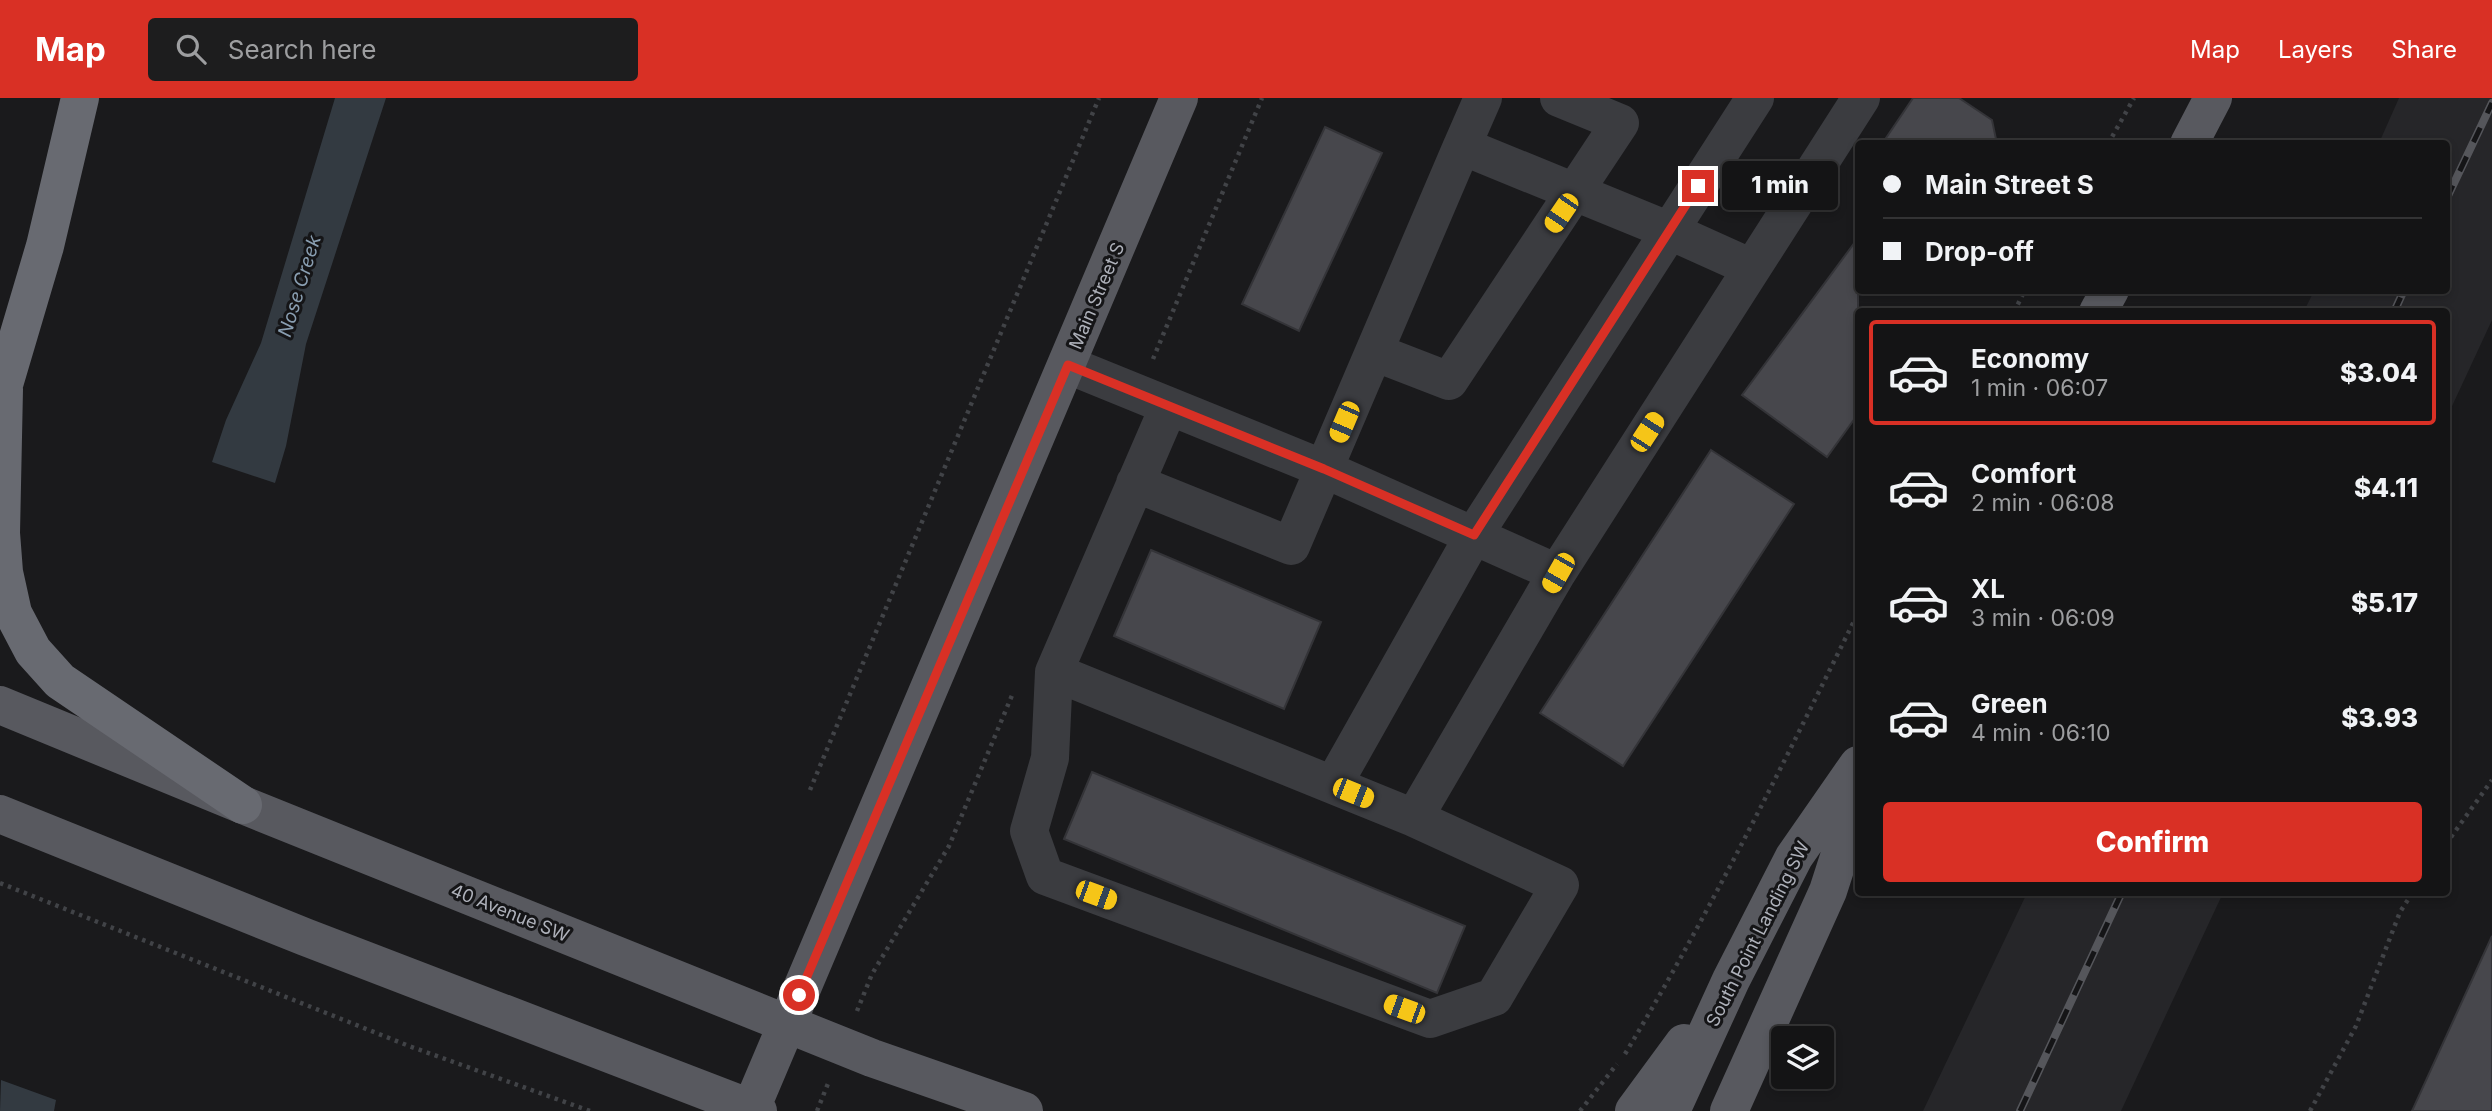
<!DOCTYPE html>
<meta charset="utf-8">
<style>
:root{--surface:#141415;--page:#1d1d1e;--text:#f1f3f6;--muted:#9d9ea0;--line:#333334;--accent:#d93025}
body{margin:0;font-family:Inter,sans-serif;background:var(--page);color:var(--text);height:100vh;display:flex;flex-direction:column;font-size:26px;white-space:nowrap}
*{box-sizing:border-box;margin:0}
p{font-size:23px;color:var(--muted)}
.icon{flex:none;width:38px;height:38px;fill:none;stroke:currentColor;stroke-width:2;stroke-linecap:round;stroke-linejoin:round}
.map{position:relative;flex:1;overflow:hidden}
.panel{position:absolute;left:1855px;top:210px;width:595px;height:588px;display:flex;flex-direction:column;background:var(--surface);border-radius:7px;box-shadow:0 4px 10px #0003,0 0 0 2px var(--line)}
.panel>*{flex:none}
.guide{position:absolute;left:1855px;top:42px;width:595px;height:154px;border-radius:7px;box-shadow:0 4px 10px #0003,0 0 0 2px var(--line);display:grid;align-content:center;height:154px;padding:0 28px;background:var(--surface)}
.buttons{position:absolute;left:1771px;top:928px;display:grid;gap:14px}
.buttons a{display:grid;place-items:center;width:63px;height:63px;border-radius:7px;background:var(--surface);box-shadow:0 4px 10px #0003,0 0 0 2px var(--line);font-size:35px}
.end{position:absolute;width:32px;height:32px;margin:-16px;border:9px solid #d93025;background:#fff;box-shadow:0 0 0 4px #fff}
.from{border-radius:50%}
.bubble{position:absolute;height:49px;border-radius:7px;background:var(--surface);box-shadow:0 4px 10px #0003,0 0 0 2px var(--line);font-size:23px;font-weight:800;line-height:49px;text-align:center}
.car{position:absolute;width:21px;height:42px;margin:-21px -10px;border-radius:9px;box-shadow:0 0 5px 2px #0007;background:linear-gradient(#f5c518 24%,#345 0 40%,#f5c518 0 76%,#345 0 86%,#f5c518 0)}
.guide b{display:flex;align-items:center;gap:24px;height:66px;font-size:26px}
.guide b+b{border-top:2px solid var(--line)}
.guide i{width:18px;height:18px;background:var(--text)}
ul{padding:12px 0 0;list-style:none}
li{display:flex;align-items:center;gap:21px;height:105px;margin:0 14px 10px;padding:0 14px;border:4px solid transparent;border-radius:7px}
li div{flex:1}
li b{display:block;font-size:26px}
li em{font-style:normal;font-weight:800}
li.current{border-color:var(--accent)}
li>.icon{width:63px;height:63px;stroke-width:1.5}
.button{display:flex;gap:14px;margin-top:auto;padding:14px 28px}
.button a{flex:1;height:80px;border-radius:7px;background:var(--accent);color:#fff;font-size:28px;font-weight:800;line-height:80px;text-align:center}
header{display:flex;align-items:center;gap:42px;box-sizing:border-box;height:98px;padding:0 35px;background:var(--accent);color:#fff}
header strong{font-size:33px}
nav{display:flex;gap:38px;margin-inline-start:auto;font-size:24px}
.search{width:490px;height:63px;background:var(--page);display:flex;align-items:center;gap:18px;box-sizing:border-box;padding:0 24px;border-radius:7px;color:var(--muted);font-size:26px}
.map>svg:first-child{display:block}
.built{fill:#262629}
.water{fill:#333a41}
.building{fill:#47474c;stroke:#343438;stroke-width:2}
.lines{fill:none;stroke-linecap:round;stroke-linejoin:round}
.path{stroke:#414347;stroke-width:4.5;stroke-dasharray:3.5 5;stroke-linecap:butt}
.minor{stroke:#3b3c40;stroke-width:38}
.major{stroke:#58595f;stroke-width:38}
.highway{stroke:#686a71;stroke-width:38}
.rail-casing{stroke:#55565b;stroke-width:8}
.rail{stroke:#151517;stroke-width:5;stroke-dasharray:16;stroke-linecap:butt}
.route{stroke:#d93025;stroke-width:9}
.labels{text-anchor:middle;stroke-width:6;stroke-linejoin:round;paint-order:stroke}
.street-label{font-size:18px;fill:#aeb1ba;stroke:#151517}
.water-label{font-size:19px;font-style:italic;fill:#899eb1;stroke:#151517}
</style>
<header>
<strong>Map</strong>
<div class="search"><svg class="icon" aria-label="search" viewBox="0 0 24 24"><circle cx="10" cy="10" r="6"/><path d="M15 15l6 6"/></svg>Search here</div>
<nav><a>Map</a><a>Layers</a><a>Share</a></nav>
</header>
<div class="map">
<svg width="2492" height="1013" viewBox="0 0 2492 1013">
<rect width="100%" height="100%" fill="#1a1a1c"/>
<!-- built -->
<path class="built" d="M2399,0H2492V222L2447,319L2446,214L2304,213L2314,193L2446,192V46L2379,45Z
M2027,795H2223L2121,1013H1923Z"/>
<!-- water -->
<path class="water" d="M335,0H386L306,246L286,348L275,385L212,364L226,322L261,245Z
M1,982L56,1002L54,1013H0Z"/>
<!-- building -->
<path class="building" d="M1913,0H1959L1992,22L1997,46H1882Z
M1325,29L1382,55L1299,233L1242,206Z
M1858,140V316L1827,359L1742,297Z
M1711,352L1794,406L1623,668L1540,615Z
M1151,452L1321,524L1284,611L1114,538Z
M1092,674L1465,828L1437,895L1064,741Z
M2492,838V1013H2412Z"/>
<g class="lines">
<!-- path -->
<path class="path" d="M2108,46L2134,0
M2014,214L2025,192
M1153,261L1262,0
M810,692L1099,0
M2446,746L2492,682
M0,785L409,948L590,1013
M857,913L872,876L949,748L1013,595
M1625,956C1711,813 1784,664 1858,515
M817,1013L829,983
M1580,1013L1617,966
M2310,1013L2356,928L2400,814L2413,794"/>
<!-- minor -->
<path class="minor" d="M1462,48L1483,0
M1374,254L1449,283L1620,25L1559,0
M1068,267L1324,371L1557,475
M1135,385L1291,448L1462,48L1670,133L1752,170
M1054,574L1414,720L1560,787L1494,899L1430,921L1045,778L1029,733L1050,660Z
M1054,574L1169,308
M1333,687L1474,437L1755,0
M1414,720L1557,475L1861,0"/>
<!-- major -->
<path class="major" d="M2189,46L2213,0
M2098,214L2110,192
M0,607L243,707L872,960L1024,1013
M0,716L305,839L758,1013
M750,1013L1179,0
M1634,1013L1684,945
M1671,1013L1731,882L1794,759L1858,667
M1729,1013L1828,793L1858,700"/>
<!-- highway -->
<path class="highway" d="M4,291L1,435L4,474L13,515L33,553L60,583L243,707
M0,300L45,148L80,0"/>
<defs>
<path id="rail" d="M2446,102L2492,5
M2394,214L2404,192
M2020,1013L2122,794"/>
</defs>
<!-- rail casing -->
<use href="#rail" class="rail-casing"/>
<!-- rail -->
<use href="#rail" class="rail"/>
</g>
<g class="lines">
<!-- route -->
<path class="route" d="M799,897L1068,267L1324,371L1474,437L1698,88"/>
</g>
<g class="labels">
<!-- street labels -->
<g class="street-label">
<text transform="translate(1097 198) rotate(-67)" y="6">Main Street S</text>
<text transform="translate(510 815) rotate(22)" y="6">40 Avenue SW</text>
<text transform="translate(1758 836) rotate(-63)" y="6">South Point Landing SW</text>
</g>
<!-- water labels -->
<g class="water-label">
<text transform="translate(299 188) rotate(-73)" y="7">Nose Creek</text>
</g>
</g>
</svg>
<div class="buttons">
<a><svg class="icon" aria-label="layers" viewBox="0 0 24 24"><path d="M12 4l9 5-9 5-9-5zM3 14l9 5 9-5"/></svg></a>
</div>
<i class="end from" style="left:799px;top:897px"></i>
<i class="end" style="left:1698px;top:88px"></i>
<div class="bubble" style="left:1722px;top:63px;width:116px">1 min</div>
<i class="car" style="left:1561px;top:115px;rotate:214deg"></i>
<i class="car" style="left:1344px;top:324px;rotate:203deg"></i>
<i class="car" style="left:1647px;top:334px;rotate:33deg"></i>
<i class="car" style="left:1558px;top:475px;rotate:210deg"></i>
<i class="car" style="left:1353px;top:695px;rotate:112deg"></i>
<i class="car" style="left:1096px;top:797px;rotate:110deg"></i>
<i class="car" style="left:1404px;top:911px;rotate:290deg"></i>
<div class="guide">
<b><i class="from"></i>Main Street S</b>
<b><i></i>Drop-off</b>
</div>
<section class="panel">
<ul>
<li class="current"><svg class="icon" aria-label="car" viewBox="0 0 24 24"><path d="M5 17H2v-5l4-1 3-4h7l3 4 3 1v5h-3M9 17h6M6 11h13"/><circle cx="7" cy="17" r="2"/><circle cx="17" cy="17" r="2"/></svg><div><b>Economy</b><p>1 min · 06:07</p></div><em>$3.04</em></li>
<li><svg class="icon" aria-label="car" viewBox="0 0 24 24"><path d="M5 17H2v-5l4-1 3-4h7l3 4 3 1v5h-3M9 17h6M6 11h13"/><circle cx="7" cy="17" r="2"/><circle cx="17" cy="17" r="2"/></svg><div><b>Comfort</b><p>2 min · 06:08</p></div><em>$4.11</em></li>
<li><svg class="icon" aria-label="car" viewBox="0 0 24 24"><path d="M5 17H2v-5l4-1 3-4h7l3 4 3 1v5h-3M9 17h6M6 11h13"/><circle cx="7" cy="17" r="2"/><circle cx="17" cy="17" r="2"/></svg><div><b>XL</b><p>3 min · 06:09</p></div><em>$5.17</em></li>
<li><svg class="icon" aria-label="car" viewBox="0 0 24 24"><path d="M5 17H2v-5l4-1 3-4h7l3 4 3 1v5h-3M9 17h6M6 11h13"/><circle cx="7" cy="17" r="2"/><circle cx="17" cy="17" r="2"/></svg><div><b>Green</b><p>4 min · 06:10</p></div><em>$3.93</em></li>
</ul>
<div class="button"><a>Confirm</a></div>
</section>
</div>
